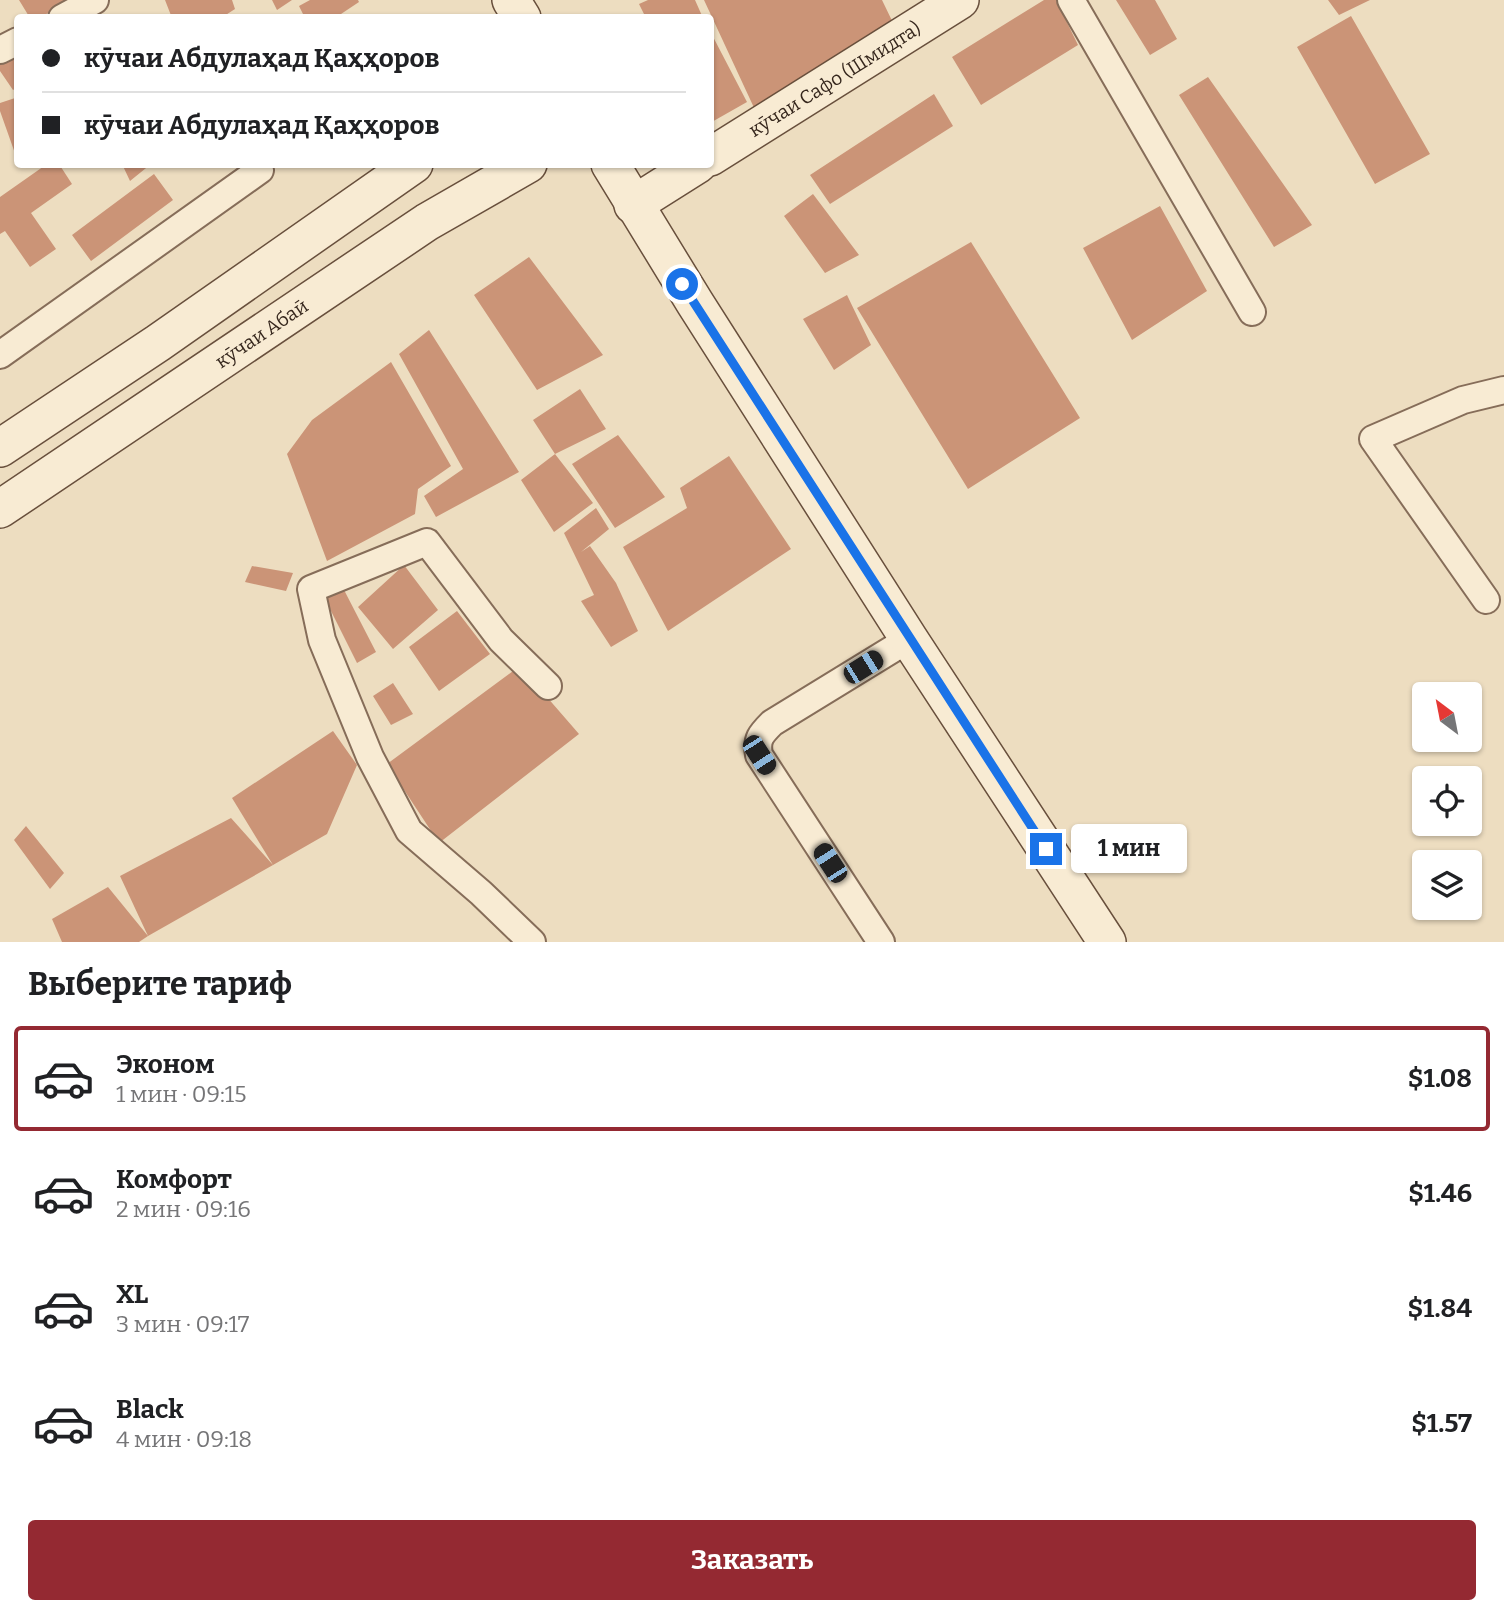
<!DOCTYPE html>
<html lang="ru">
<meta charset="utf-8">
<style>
:root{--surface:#fff;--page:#f6f6f6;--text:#202124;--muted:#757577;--line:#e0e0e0;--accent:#942932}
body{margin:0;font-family:Bitter,serif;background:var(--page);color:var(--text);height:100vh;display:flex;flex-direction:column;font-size:26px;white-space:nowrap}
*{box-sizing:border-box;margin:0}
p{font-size:23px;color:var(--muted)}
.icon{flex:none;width:38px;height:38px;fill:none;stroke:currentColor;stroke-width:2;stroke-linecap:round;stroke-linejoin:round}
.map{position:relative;height:942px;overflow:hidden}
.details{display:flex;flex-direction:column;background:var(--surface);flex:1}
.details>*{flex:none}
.guide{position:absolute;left:14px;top:14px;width:700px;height:154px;border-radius:7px;box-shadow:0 2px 5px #0004;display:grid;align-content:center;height:154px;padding:0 28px;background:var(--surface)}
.needle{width:46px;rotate:328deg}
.controls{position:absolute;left:1412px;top:682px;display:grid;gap:14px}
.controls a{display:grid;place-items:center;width:70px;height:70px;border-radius:7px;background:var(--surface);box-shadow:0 2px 5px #0004;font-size:35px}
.end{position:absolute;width:32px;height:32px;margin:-16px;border:9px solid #1a73e8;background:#fff;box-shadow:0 0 0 4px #fff}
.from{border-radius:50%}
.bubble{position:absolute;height:49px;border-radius:7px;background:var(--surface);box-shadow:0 2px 5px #0004;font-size:23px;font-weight:700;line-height:49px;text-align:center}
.car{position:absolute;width:21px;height:42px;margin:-21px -10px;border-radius:9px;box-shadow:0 0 5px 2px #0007;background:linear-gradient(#222 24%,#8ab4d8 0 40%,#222 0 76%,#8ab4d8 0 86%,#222 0)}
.guide b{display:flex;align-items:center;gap:24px;height:66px;font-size:26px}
.guide b+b{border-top:2px solid var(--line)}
.guide i{width:18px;height:18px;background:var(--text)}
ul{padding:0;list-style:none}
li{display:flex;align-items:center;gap:21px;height:105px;margin:0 14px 10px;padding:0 14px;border:4px solid transparent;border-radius:7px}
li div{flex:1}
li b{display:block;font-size:26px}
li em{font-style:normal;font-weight:700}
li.active{border-color:var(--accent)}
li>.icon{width:63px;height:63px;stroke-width:1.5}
h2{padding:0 28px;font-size:32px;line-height:84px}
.action{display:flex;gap:14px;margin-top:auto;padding:14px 28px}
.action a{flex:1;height:80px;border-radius:7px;background:var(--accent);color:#fff;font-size:28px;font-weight:700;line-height:80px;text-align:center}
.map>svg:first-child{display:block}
.building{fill:#cb9477}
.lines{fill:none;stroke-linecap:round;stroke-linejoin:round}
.street-casing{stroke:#866d59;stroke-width:30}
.secondary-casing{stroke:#684f3c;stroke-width:40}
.street{stroke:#f8ebd3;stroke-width:26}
.secondary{stroke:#f8ebd3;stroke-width:37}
.route{stroke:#1a73e8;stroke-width:9}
.labels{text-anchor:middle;stroke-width:7;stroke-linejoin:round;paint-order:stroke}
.street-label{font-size:19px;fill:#36271d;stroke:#f5e7d0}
</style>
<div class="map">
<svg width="1504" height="942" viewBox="0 0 1504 942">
<rect width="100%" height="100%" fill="#edddc0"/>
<!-- building -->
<path class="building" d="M19,0H72L39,18H30Z
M165,0H232L235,9L221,18H172Z
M272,0H292L277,10Z
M310,0H358L359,2L335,18H305L299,6Z
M648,0H695L703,18H646L639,4Z
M704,0H882L896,29L756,112Z
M1044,0H1056L1078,45L981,105L952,57Z
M1116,0H1155L1177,39L1150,55Z
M1328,0H1370L1339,15Z
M1351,16L1430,154L1375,184L1297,47Z
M710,31L747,102L710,123Z
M18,52V87L13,90L0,71V64Z
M1208,77L1312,225L1274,247L1179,95Z
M934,94L953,126L830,204L810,175Z
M18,97V158L17,159L0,111V103Z
M47,164H59L72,184L31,213L56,249L30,267L5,231L0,234V197Z
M122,164H151L130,181Z
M154,174L173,200L91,261L72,235Z
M813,194L859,255L825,273L784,216Z
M1160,206L1207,291L1132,340L1083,248Z
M971,242L1080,418L968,489L857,308Z
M529,257L603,355L537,390L474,295Z
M847,295L871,345L834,370L803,319Z
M429,330L519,472L436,517L424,496L463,469L399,354Z
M391,362L451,466L418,489L415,514L327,561L287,454L312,420Z
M580,389L606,429L555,454L533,420Z
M618,435L665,497L615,528L572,464Z
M555,454L593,503L554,532L521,480Z
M729,456L791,549L668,631L623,547L687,508L680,488Z
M596,508L609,529L581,552L590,546L616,583L638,631L611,647L581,601L594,595L564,533Z
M404,565L438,610L393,649L358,607Z
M252,566L293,573L286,591L245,582Z
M343,588L376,652L357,663L321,591Z
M457,611L490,654L439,691L409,647Z
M520,666L579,734L439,843L387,764Z
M393,683L413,714L391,725L373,696Z
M333,731L357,765L327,834L273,865L232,798Z
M231,818L273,865L148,936L120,876Z
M26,826L64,873L50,889L14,840Z
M108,887L148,936L139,942H62L52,919Z"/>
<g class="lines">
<defs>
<path id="street" d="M1071,0L1252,312
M62,18L95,0
M0,50L18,41
M0,355L260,170
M1486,600L1373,439L1463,400L1504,390
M532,942L481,893L409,831L370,757L322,640L311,589L427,542L501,640L548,686
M881,942L759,755C756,739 761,734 772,723L909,639"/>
<g id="secondary">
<path d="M511,0L522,18"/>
<path id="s1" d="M710,157L960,0"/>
<path d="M610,164L695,303L909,639L1107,942"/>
<path d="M633,205L698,164"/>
<path d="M0,448L158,343L414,164"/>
<path id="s2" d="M0,509L427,222L528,164"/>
</g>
</defs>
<!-- street casing -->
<use href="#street" class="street-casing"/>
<!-- secondary casing -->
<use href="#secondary" class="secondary-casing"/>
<!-- street -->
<use href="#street" class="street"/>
<!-- secondary -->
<use href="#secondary" class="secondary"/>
</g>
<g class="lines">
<!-- route -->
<path class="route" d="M682,284L1046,849"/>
</g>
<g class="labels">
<!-- street labels -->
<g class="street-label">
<text dy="7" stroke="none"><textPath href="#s1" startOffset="147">кӯчаи Сафо (Шмидта)</textPath></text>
<text dy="7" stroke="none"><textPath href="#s2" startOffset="315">кӯчаи Абаӣ</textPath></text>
</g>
</g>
</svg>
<div class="controls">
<a><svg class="needle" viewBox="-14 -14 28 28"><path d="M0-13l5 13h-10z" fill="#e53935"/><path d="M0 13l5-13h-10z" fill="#757577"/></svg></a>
<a><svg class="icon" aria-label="locate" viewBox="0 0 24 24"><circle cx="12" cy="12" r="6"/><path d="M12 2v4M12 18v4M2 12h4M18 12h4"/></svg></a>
<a><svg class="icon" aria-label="layers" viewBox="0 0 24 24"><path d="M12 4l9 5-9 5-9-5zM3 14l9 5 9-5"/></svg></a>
</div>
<i class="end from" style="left:682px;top:284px"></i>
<i class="end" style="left:1046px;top:849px"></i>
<div class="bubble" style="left:1071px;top:824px;width:116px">1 мин</div>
<i class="car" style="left:863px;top:667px;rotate:58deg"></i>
<i class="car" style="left:759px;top:755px;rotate:147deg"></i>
<i class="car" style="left:830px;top:863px;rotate:327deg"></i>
<div class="guide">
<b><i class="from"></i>кӯчаи Абдулаҳад Қаҳҳоров</b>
<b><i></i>кӯчаи Абдулаҳад Қаҳҳоров</b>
</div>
</div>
<section class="details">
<h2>Выберите тариф</h2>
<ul>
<li class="active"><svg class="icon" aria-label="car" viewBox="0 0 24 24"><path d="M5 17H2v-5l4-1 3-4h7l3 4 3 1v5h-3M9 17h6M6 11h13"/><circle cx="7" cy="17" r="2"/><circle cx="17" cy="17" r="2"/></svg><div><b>Эконом</b><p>1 мин · 09:15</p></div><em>$1.08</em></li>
<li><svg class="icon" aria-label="car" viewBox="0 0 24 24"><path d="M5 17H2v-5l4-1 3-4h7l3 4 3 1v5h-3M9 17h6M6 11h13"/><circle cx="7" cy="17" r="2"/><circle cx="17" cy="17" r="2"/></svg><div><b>Комфорт</b><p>2 мин · 09:16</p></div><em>$1.46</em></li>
<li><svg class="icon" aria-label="car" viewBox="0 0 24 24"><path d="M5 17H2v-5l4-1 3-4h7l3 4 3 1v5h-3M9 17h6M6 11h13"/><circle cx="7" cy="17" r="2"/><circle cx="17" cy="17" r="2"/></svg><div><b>XL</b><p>3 мин · 09:17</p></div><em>$1.84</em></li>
<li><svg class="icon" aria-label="car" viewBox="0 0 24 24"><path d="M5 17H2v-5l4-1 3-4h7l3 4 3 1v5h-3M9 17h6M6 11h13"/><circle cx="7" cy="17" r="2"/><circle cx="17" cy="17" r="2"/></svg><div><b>Black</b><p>4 мин · 09:18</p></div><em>$1.57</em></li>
</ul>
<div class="action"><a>Заказать</a></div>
</section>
